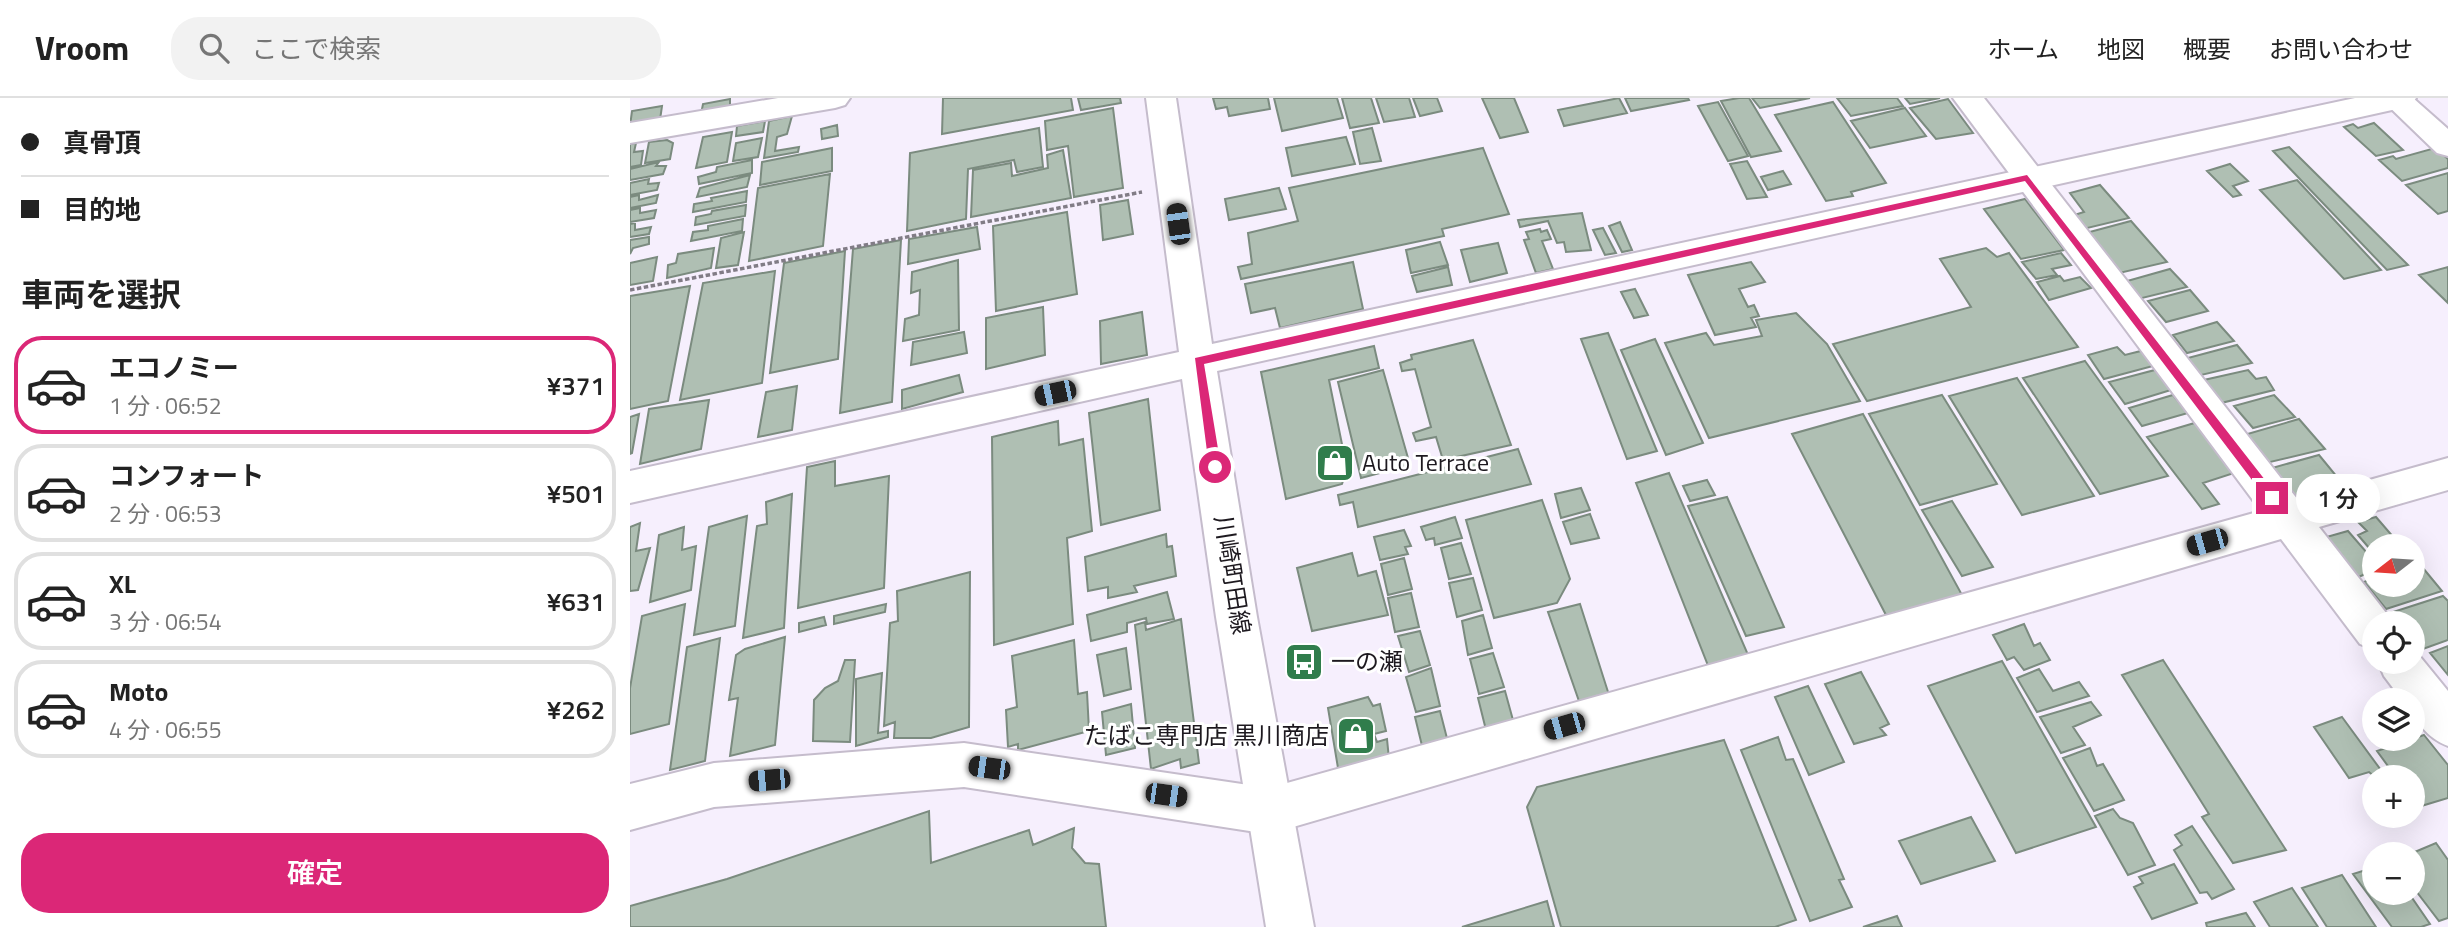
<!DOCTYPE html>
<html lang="ja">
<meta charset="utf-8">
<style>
:root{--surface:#fff;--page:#f2f2f2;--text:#222;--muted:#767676;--line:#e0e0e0;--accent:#db2777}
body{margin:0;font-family:"Titillium Web","Noto Sans JP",sans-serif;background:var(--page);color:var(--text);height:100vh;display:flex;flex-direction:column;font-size:26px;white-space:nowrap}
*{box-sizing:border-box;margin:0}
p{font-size:23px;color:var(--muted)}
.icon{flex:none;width:38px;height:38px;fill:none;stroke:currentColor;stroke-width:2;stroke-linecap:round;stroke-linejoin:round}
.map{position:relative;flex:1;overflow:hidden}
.side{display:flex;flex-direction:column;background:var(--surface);width:630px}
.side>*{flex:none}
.banner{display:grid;align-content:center;height:154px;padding:0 21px;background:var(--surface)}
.needle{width:46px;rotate:253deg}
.fabs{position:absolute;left:1732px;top:436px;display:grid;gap:14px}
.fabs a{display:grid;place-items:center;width:63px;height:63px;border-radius:50%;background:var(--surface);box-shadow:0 7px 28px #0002;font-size:35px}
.end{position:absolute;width:32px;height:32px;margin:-16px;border:9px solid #db2777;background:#fff;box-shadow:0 0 0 4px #fff}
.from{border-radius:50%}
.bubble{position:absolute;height:49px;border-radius:24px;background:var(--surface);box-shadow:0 7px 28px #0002;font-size:23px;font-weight:600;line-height:49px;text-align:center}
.car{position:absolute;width:21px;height:42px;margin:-21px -10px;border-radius:9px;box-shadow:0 0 5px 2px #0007;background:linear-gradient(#222 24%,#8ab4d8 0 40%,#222 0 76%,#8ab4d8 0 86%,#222 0)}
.banner b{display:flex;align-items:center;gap:24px;height:66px;font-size:26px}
.banner b+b{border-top:2px solid var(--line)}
.banner i{width:18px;height:18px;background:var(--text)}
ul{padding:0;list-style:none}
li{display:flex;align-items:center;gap:21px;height:98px;margin:0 14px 10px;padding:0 7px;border:4px solid var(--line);border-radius:28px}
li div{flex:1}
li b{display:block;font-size:26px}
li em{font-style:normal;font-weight:600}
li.active{border-color:var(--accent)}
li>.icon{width:63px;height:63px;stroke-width:1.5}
h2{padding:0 21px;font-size:32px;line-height:84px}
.cta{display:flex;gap:14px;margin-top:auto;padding:14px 21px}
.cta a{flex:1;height:80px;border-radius:28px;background:var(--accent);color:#fff;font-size:28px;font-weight:600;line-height:80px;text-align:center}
header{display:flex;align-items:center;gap:42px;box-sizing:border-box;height:98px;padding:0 35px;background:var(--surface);border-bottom:2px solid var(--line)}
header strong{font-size:33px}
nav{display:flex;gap:38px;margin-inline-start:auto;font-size:24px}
.search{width:490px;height:63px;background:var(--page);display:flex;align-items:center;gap:18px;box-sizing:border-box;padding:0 24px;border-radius:28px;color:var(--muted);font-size:26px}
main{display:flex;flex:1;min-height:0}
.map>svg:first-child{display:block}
.building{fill:#afbfb3;stroke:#7b8b7f;stroke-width:2}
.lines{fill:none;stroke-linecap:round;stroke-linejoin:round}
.street-casing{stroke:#c5bccc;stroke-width:4}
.secondary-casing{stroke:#c5bccc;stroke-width:4}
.path{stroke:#817c86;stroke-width:3.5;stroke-dasharray:4.5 2.5;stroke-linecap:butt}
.street{fill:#fff;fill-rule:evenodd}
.secondary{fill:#fff;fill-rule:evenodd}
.route{fill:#db2777}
.labels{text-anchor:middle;stroke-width:6;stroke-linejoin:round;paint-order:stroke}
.poi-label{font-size:24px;fill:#1d191f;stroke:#fff;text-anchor:start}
.street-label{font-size:24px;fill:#1d191f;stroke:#fff}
</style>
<header>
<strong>Vroom</strong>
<div class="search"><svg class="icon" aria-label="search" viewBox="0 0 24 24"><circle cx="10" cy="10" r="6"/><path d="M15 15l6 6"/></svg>ここで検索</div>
<nav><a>ホーム</a><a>地図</a><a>概要</a><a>お問い合わせ</a></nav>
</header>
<main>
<section class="side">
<div class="banner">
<b><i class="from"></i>真骨頂</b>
<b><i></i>目的地</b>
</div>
<h2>車両を選択</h2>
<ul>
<li class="active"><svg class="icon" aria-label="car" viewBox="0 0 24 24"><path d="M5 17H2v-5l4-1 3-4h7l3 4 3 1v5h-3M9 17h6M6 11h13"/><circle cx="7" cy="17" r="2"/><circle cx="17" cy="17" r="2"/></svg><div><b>エコノミー</b><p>1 分 · 06:52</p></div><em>¥371</em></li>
<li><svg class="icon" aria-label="car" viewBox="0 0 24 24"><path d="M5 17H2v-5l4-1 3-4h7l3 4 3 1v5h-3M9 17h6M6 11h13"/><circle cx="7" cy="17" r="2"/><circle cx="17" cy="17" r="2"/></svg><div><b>コンフォート</b><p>2 分 · 06:53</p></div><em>¥501</em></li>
<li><svg class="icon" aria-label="car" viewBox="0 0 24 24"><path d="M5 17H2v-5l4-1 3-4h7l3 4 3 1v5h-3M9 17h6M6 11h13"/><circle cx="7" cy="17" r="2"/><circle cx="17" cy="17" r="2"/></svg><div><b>XL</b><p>3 分 · 06:54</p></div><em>¥631</em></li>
<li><svg class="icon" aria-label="car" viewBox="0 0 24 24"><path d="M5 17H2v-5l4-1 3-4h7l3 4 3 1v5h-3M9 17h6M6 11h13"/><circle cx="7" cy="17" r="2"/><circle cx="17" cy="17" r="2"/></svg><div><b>Moto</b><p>4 分 · 06:55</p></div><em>¥262</em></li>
</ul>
<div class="cta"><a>確定</a></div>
</section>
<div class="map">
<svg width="1818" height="829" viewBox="0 0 1818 829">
<rect width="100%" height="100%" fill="#f6effd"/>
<!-- building -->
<path class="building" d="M313,0H441L443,12L312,36Z
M448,0H490L491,5L451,12Z
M583,0H638L640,11L599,18L597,9L586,11Z
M644,0H707L713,20L652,33Z
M712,0H741L749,25L720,30Z
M746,0H779L785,19L754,24Z
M783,0H807L812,13L790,18Z
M852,0H884L898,34L870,40Z
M989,0L997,15L934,28L928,12Z
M995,0H1058L1059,2L1001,13Z
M1109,0H1119L1151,53L1121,59L1091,3Z
M1122,0H1180L1130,10Z
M1207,0H1267L1273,8L1221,18Z
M1275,0H1310L1280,6Z
M100,1V11L71,16L73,6Z
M1318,1L1343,35L1306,41L1280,10Z
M1088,4L1118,58L1098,63L1068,8Z
M1203,4L1256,85L1221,94L1223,98L1196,103L1145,17Z
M32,8L30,22L0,28L2,13Z
M483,10L493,90L444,99L438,48L417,52L415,23Z
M1275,10L1296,38L1240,50L1221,23Z
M162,18L157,36L147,39L145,53L169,49L168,54L134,60L139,23Z
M135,23L133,34L106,38L107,28Z
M1744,25L1773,52L1746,58L1714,29L1723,26L1728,30Z
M207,27L208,38L192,41L191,31Z
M409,30L413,69L387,74L384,62L338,71L336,121L277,133L280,55Z
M742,30L751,63L730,66L723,34Z
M102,34L97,64L66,70L73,39Z
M716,39L725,66L662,78L656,50Z
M132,40L128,59L103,63L106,45Z
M37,42L43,45L40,61L15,65L19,44Z
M6,45L4,54L13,53L11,67L0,69V46Z
M1659,49L1778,167L1757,172L1643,53Z
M202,50V73L130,87L132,64Z
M853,50L879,116L812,131L814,138L611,181L608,169L622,166L618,135L668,123L659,90Z
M1805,50L1818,61V70L1772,83L1749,62L1763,58L1766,61Z
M433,52L441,100L341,119L343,72L381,65L382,78L418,70L417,57Z
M122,62V75L69,86L68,79L86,74L87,69Z
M1117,63L1137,99L1117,101L1100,66Z
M29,64L26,68H36L33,76L0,82V71Z
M1600,66L1618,83L1603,88L1611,97L1603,99L1577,73Z
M1153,73L1161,86L1138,92L1131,79Z
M1818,75V113L1808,116L1776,87Z
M200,76L193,148L119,163L128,90Z
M120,77L117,89L67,99L70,90Z
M19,81L18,86L29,85L27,92L0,97V85Z
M1667,82L1751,172L1714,181L1630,92Z
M1470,87L1499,120L1449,132L1438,119L1454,114L1440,95Z
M649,90L656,111L599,122L595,101Z
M117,93L116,104L63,114L64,106L82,103L81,100Z
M9,97V102L28,97L26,105L0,110V99Z
M1395,101L1434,152L1391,161L1354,111Z
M498,102L503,136L473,142L470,107Z
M116,107L115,118L65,127L66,119L81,116L82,113Z
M10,110V115L26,112L24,120L0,124V112Z
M437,114L447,196L366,213L363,128Z
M952,115L961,152L936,154L934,144L927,145L918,123L890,129L888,122Z
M113,121L112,133L61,143L63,134L78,132V128Z
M1501,123L1537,164L1485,176L1452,136Z
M990,124L1002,152L992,154L979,128Z
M5,125V132L21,129L19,136L0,139V126Z
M347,129L350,151L278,166L279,141Z
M973,130L986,155L975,157L963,132Z
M910,131L911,134L917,132L921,141L912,143L923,171L906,175L894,142L899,141L896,134Z
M114,134L108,167L86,170L91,140Z
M19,139V146L3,150L0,156V142Z
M271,142L262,304L210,315L223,151Z
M810,144L818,167L781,175L776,152Z
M868,145L877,175L840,184L831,152Z
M84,150L81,170L37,180L38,167L46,165L48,156Z
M1356,150L1367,159L1379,155L1448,249L1237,303L1203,246L1341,209L1310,161Z
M215,153L208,261L140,275L154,165Z
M1431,155L1441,167L1422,171L1427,177L1406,181L1392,164Z
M27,159L23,183L0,187V165Z
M328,162L329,232L273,243L275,221L289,217L290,192L281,195L282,174Z
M723,164L733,211L650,230L645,210L621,215L615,186Z
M1121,164L1135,184L1109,191L1118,209L1124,207L1129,218L1121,220L1126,229L1085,237L1058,177Z
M818,169L822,187L787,194L782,178Z
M1818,169V205L1789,177Z
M1540,171L1557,189L1504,202L1490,185Z
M145,173L132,285L50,302L73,185Z
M1430,178L1434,183L1450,179L1461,190L1419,202L1407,184Z
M60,188L38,303L0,311V198Z
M1005,191L1018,217L1004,220L991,194Z
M1560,192L1578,213L1536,224L1518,203Z
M413,209L415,257L356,271V220Z
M512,214L517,257L471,266L470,223Z
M1166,215L1197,246L1230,303L1079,340L1035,245L1076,235L1084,247L1132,238L1126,222Z
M1587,224L1604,243L1557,255L1543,237Z
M334,234L337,255L281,267L283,244Z
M978,235L1027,353L997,361L951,241Z
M1025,241L1073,345L1036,357L991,252Z
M843,242L881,347L813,362L806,339L786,343L783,335L801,329L785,271L772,273L770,265L782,261L781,257Z
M1607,247L1622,265L1567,278L1554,261Z
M744,248L749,270L699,282L717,371L712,386L656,401L631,274Z
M1487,249L1495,257L1511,253L1523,268L1474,281L1458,257Z
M1455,263L1538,378L1470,396L1393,280Z
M753,272L780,367L731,380L708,284Z
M1525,272L1541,292L1495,306L1479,284Z
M1618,272L1626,281L1636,279L1644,292L1591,305L1574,282Z
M329,277L333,294L272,311V292Z
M1387,280L1464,398L1392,417L1319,298Z
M167,288L162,332L128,339L136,294Z
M1312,297L1367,386L1290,407L1239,316Z
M1543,297L1558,315L1512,328L1499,310Z
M1644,297L1665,319L1623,330L1604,308Z
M518,301L530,412L471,427L459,315Z
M79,302L71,351L10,366L19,311Z
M9,316L2,355L0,356V319Z
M1233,316L1332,497L1256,517L1162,336Z
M1669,321L1695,351L1636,365L1614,337Z
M428,323L429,347L453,341L462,433L437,440L443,526L364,547L362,339Z
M1568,324L1604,375L1573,385L1589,406L1572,411L1517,339Z
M888,351L901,386L728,429L723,404L710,407L708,397Z
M1689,357L1717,391L1667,402L1642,370Z
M205,363V388L259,378L254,490L168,510L177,369Z
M1039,375L1119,559L1079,570L1006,385Z
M1077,382L1085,397L1060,403L1053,388Z
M951,390L960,412L931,420L925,396Z
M162,396L154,530L113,540L127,428L137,426L136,404Z
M1097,399L1154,529L1116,538L1058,408Z
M912,402L940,481L927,505L864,520L836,422Z
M1322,403L1363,469L1332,478L1292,412Z
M960,416L969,440L941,446L933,424Z
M117,418L105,528L64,537L79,429Z
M825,419L832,440L805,447L804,440L796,442L791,429Z
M1746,419L1771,448H1745V457L1728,437L1737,433L1728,424Z
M10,425L6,453L20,450L8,492L0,493V429Z
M54,429L52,452L66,448L61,492L20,504L29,437Z
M774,432L781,448L775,449L778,456L750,462L744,439Z
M1718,433L1745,464V472L1726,480L1693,440Z
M536,436L537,449L542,448L546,478L504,488L507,494L478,500V489L458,493L455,459Z
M831,445L841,476L819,481L811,450Z
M722,455L728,478L746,473L758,517L682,533L667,470Z
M774,460L782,491L758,497L751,466Z
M1788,464L1812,493L1756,511L1734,484L1745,480V486H1783V466Z
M340,474L339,629L301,640H264L265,624L254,628L260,525L268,523L267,493Z
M843,480L852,512L827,519L819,485Z
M537,494L544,521L517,526L516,520L497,525V534L461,543L457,517Z
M781,495L789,529L765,534L758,500Z
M1813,498L1818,503V542L1790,552L1783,543V525H1768L1760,515Z
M55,506L39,626L0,636V590L12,518Z
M256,506L255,514L204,526V518Z
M950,506L979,597L950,606L918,514Z
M853,517L862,550L838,557L832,523Z
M194,519L196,527L169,534V525Z
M551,521L569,665L551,670L550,661L521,671L505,527L515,524L516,532Z
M1394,526L1404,548L1410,545L1420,562L1394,572L1384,559L1377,562L1363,537Z
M790,533L800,567L779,574L768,538Z
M155,539L145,647L100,658L108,600L99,602L106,557L115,551Z
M90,540L75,663L40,672L57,549Z
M444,542L448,596L457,594L459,633L388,652V646L378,649L376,612L387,609L382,558Z
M1818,548V577L1800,555Z
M496,550L501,591L474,598L467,557Z
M863,555L874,589L849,596L840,561Z
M215,562H225L220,644L183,643L184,602L195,590L208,583Z
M1533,562L1656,752L1603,765L1572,719L1579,716L1492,577Z
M1372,563L1466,729L1386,755L1298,588Z
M801,570L810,608L786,614L776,579Z
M1409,571L1423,593L1449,584L1459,598L1407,614L1387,580Z
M1231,574L1259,626L1250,630L1256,637L1224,646L1195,586Z
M252,575L248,635L258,633V639L226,648V581Z
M1178,588L1214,664L1179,677L1145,599Z
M875,593L886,633L858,640L848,600Z
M738,599L743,608L750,606L756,633L744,636L747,644L757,641L760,671L710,682L698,610Z
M1461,604L1471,617L1443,629L1455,647L1431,655L1410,619Z
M501,606L505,650L476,657L472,614Z
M810,613L820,652L795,660L785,619Z
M1712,619L1756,679H1745L1739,674L1719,680L1684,629Z
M1794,637L1818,667V700L1788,709L1783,702V679H1766L1747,653Z
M1148,639L1156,662L1163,661L1214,781L1209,782L1222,809L1180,823L1111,652Z
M1094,642L1166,822L1145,829H931L897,709L907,689Z
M1460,650L1467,668L1473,666L1494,702L1464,713L1433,660Z
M1483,711L1490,720L1503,725L1525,767L1498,777L1465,718Z
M299,713L301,765L399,732L403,747L444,730L442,750L455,765L469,766L476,829H0V808L97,781Z
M1341,719L1365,763L1291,786L1269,743Z
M1562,728L1604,791L1582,801L1577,794L1570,795L1544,752L1552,747L1545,737Z
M1806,745L1818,762V820L1809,823L1783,789V756H1780Z
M1544,766L1567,805L1522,821L1504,789L1513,785L1509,779Z
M1745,769V794H1778L1800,826L1791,829H1762L1723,776Z
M1712,777L1746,829H1697L1672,790Z
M1662,790L1688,829H1640L1624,804Z
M917,803L924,829H832Z
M1616,815L1625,829H1577L1576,825Z
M1267,818L1272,829H1233Z"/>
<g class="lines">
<defs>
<path id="street" d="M148,0H220L215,7L205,10L0,45V25Z
M1323,0H1354L1668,402L1818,360V392L1689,429L1760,520L1762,525H1745V552L1730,546L1651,441L639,736L334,689L84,709L0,732V686L84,665L334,645L639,690L1631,413Z
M1750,0H1783L1818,31V58L1807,55Z
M1783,550L1818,593V648C1798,640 1783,624 1783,602H1772L1754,578L1748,564H1783Z"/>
<path id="secondary" d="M516,0H546L582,246L1725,0H1786L1781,7L1771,10L587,273L627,519L684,829H636L586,519L552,281L0,405V373L549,254Z"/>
</defs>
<!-- street casing -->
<use href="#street" class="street-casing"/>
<!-- secondary casing -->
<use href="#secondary" class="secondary-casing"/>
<!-- path -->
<path class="path" d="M0,192L512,94"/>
<!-- street -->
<use href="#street" class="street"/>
<!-- secondary -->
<use href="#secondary" class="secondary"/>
</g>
<!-- route -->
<path class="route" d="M1397,77L1646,396V403H1638L1395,83L574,266L591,369L585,373L579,369L565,260Z"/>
<!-- icons -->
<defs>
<symbol id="shop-square" viewBox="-11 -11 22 22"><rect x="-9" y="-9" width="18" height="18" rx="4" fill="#307d4c" stroke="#fff"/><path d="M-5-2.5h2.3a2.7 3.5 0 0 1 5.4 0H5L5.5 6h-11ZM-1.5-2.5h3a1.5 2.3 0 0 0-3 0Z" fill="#fff"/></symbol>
<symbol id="bus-square" viewBox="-11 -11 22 22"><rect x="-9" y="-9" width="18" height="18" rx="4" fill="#307d4c" stroke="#fff"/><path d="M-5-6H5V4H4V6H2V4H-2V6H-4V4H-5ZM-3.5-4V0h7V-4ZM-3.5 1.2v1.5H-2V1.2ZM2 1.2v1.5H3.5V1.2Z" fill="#fff"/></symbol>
</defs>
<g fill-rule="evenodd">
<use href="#shop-square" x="683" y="343" width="44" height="44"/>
<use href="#bus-square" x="652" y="542" width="44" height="44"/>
<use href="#shop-square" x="704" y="616" width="44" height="44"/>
</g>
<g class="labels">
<!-- poi labels -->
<g class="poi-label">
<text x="732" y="373">Auto Terrace</text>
<text x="701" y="572">一の瀬</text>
<text x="699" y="646" text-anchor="end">たばこ専門店 黒川商店</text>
</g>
<!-- street labels -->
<g class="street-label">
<text transform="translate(602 477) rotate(81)" y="8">川崎町田線</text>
</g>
</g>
</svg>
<div class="fabs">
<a><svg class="needle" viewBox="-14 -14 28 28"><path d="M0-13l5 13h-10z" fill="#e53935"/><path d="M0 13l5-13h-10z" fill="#767676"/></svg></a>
<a><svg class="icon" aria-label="locate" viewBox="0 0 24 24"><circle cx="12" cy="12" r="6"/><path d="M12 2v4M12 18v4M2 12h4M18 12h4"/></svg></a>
<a><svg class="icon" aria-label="layers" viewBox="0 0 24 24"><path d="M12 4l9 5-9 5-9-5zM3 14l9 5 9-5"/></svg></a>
<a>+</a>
<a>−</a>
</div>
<i class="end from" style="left:585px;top:369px"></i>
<i class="end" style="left:1642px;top:400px"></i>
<div class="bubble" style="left:1666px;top:376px;width:84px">1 分</div>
<i class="car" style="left:548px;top:126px;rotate:352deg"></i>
<i class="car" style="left:425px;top:295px;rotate:258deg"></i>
<i class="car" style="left:1577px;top:444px;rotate:254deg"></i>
<i class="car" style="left:934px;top:628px;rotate:254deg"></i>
<i class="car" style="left:359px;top:670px;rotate:278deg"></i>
<i class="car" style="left:139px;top:682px;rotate:265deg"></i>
<i class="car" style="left:536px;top:697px;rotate:98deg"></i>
</div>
</main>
